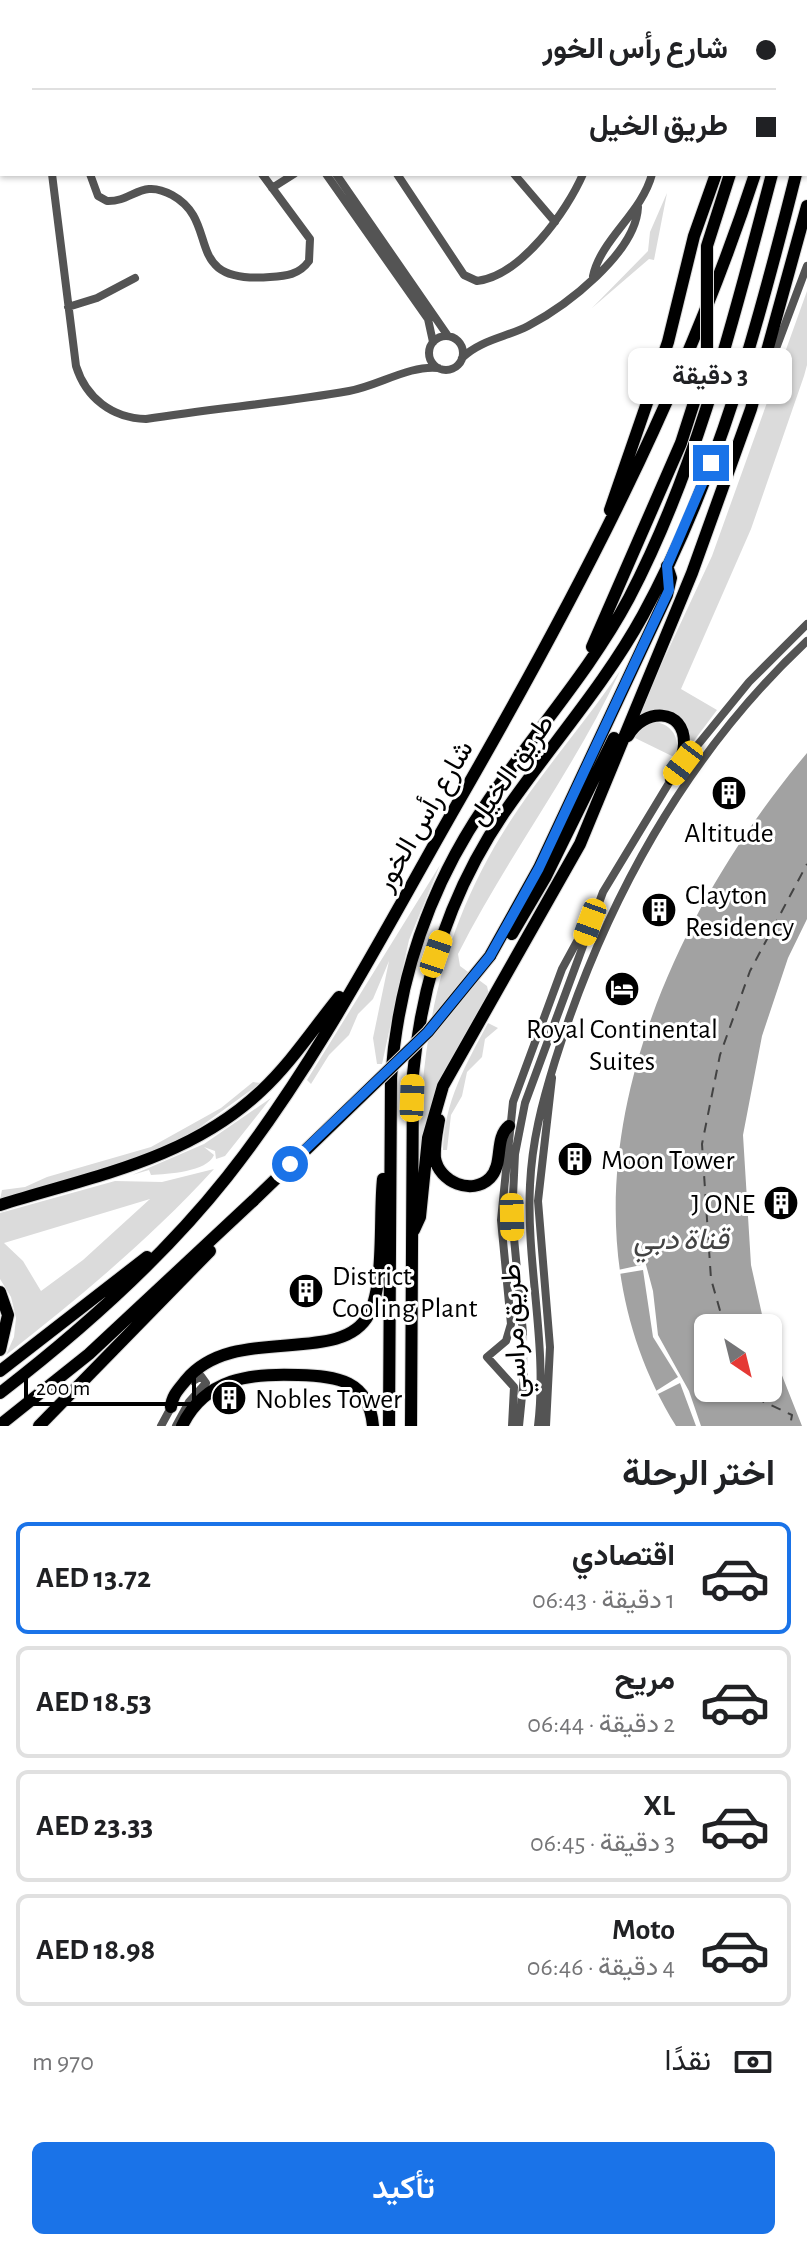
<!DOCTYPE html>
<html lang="ar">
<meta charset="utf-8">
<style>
:root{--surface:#fff;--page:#f6f6f6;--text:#202124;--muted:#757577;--line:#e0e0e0;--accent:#1a73e8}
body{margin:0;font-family:"Alegreya Sans",Vazirmatn,sans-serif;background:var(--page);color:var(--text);direction:rtl;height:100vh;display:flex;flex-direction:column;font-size:30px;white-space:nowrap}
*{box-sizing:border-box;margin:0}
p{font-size:26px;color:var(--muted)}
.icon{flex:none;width:44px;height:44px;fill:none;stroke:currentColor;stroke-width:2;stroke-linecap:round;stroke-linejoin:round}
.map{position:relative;height:1426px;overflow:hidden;direction:ltr}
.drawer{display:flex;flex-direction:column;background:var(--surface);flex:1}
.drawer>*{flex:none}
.banner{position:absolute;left:0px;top:0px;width:808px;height:176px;box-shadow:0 2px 6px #0004;direction:rtl;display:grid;align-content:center;height:176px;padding:0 32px;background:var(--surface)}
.needle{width:52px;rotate:145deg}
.fabs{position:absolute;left:694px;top:1314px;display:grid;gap:16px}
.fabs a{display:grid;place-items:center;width:88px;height:88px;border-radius:12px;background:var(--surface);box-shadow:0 2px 6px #0004;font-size:40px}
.scale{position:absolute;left:24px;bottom:20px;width:172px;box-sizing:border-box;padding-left:8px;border:4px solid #000;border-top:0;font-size:22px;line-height:28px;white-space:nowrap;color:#000;-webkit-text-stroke:6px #fff;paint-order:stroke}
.end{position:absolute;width:36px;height:36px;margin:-18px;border:10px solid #1a73e8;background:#fff;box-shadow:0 0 0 4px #fff}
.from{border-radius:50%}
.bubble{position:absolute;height:56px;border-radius:12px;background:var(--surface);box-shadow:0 2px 6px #0004;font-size:26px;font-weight:600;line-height:56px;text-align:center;direction:rtl}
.car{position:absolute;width:24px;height:48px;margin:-24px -12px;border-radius:10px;box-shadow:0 0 6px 2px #0007;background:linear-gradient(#f5c518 24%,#345 0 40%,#f5c518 0 76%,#345 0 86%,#f5c518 0)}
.banner b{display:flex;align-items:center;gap:28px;height:76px;font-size:30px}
.banner b+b{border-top:2px solid var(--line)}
.banner i{width:20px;height:20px;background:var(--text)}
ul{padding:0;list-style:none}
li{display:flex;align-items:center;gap:24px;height:112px;margin:0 16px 12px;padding:0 16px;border:4px solid var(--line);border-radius:12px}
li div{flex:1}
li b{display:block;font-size:30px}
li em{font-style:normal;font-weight:600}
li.on{border-color:var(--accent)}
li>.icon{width:72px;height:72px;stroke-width:1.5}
h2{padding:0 32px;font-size:36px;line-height:96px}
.pay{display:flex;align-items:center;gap:20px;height:88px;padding:0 32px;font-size:30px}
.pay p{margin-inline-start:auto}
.button{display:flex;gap:16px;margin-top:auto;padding:16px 32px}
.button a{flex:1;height:92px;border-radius:12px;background:var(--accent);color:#fff;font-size:32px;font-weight:600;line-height:92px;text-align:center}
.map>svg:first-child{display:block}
.green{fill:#dbdbdb;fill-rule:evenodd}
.water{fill:#a2a2a2}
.pier{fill:#fff}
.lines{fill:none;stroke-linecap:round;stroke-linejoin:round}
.ferry{stroke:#434343;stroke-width:2;stroke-dasharray:10 8;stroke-linecap:butt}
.minor-tunnel{stroke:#d9d9d9;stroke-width:8;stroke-dasharray:8 4;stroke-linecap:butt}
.highway-casing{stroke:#dbdbdb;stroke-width:14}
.minor{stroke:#545454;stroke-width:8}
.highway{stroke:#000;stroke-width:12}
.highway-bridge-casing{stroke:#dbdbdb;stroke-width:14;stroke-linecap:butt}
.highway-bridge{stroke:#000;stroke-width:12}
.route{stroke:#1a73e8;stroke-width:10}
.labels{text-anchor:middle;stroke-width:6;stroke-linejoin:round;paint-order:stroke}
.street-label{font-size:28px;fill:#000;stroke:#fff}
.poi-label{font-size:28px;fill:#000;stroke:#fff;text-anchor:start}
.water-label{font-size:30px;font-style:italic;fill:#434343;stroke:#fff}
</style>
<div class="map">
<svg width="807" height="1426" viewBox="0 0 807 1426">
<rect width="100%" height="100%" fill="#fff"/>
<!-- green -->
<path class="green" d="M667,193L654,260L649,259L592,308L648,251L650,232Z
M807,291V365L804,376L751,529L681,689L717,710L687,750L677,719L635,721L712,556Z
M620,671C574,770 507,857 458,954L460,966L487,986L489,995L440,1083L419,1164C420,1039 440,930 509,823C543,770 585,723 620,671Z
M650,721C672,723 681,737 676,758L631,736Z
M440,865L409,940L382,1064H377L373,1038L389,961L373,999L358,1014L349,1035L329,1055L311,1084L307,1080Z
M488,1023L498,1028L485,1039L482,1057L467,1072L462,1096L451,1115L447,1150H443C444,1102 466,1064 488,1023Z
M253,1082L261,1083L186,1137L133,1159L0,1200L2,1190L25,1187L47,1177L151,1147L221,1108Z
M271,1098L225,1156L216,1159L215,1151L204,1147L214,1155C207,1172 168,1174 151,1175L149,1170L132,1175L204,1144Z
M214,1169C150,1239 80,1297 6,1355L14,1337L16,1318L11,1297L0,1279V1213L115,1181L162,1182ZM150,1199L83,1260L41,1291L23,1261L4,1243Z"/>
<!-- water -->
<path class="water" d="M807,753V919L788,958L762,1036L743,1135L751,1265L765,1328H708V1388H768V1340L802,1426H676C540,1207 656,932 807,753Z"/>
<!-- pier -->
<path class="pier" d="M641,1246L653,1291L658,1335L689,1391L701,1426H696L680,1383L658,1394L656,1391L678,1377L653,1337L643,1270L619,1274L618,1270L641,1265L637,1247Z"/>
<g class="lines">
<!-- ferry -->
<path class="ferry" d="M725,1328L711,1279L702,1144L720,1055L750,971L807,864
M741,1388L743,1392L792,1415L790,1426"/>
<!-- minor-tunnel -->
<path class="minor-tunnel" d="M523,1333L524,1376"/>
<defs>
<path id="highway" d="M785,2V0
M806,24L807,20
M806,133L807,129
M610,510L668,342L694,236L716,174
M592,647L681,443L707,362
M628,736C643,708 685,707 684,744C684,756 676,768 671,779
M512,934L545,878L614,738
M490,956L539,868L667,595L671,578L667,566
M439,1120C437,1132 434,1146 435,1158C439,1182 472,1196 490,1178C504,1164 494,1138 509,1126
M0,1205C92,1176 188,1160 261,1091C291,1063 313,1029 339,997
M414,1230L420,1217L428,1138L443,1086L580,844L692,573L751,409L807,206
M0,1292L8,1315L0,1350
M0,1371L147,1257
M0,1393C83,1329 162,1259 227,1177C318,1062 387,926 460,799C575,599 683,394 755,174
M171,1407C172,1395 179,1389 186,1380C234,1322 341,1368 369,1314C385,1284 379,1214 383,1179
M0,1425L89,1354L254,1200
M39,1426L210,1251
M182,1426C205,1378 251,1373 298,1375C337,1376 369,1380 373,1426
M389,1426L391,1078C398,981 429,888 484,807C531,736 589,673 629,598C698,466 734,317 772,174
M411,1426L413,1074C422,981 451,891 504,813C550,746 604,686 643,615C718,477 758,325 796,174"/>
</defs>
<!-- highway casing -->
<use href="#highway" class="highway-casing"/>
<!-- minor -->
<path class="minor" d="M14,2L15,0
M354,2L356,0
M507,2L508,0
M621,2L622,0
M688,2L689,0
M52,174L76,366C86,398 112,418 146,419C214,408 282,403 349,391C378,386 409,365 438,368
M90,174L98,196L107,201C133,202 141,178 172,195C223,223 179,284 270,277C286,276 299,275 309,261L310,239L262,174
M326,174L428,319L433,342
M336,174L448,336
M397,174L464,275L477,281C521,276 567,211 583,174
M514,174L555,222
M272,188L294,174
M593,276C601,239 642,213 652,174
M68,307L97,298L135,278
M429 353a17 17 0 1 1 34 0a17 17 0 1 1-34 0Z
M462,358C480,340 507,337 528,326C566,306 636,253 638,207
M763,383L807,266
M683,763L749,682L807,624
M523,1333L512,1217L515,1154L525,1103L603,892L672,778
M161,1426L174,1402
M176,1426L189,1402L206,1383L201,1376L193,1381
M512,1426L514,1387L487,1357L506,1341L511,1324L501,1220L513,1102L562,969L580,936
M519,1426L524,1376
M538,1426C548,1345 526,1266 530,1185C532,1141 542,1103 555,1061C604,904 685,755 807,641
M546,1426L550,1347L538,1201L552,1078"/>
<!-- highway -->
<use href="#highway" class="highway"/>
<defs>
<path id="highway-bridge" d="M707,362V246L730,174
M254,1200L428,1032L490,956"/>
</defs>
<!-- highway-bridge casing -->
<use href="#highway-bridge" class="highway-bridge-casing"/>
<!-- highway-bridge -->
<use href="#highway-bridge" class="highway-bridge"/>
</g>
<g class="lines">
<!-- route -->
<path class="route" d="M290,1164L428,1032L490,956L539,868L669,590L667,566L711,463"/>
</g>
<!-- icons -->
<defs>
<symbol id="building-disc" viewBox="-11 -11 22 22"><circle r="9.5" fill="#000" stroke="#fff"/><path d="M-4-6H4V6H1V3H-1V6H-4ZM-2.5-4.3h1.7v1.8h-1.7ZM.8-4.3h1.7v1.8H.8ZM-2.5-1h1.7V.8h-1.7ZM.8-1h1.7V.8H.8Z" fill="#fff"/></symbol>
<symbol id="hotel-disc" viewBox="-11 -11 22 22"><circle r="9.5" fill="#000" stroke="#fff"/><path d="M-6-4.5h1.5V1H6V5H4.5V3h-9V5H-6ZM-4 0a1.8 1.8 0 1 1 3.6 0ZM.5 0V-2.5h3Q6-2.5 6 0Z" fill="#fff"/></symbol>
</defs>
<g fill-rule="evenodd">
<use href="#building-disc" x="709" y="773" width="40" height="40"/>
<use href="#building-disc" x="639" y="890" width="40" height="40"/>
<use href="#hotel-disc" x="602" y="969" width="40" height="40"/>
<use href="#building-disc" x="555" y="1139" width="40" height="40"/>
<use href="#building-disc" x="761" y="1183" width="40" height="40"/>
<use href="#building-disc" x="286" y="1271" width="40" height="40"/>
<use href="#building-disc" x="209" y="1378" width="40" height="40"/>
</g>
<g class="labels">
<!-- street labels -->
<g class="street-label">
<text transform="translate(510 769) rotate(-55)" y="10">طريق الخيل</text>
<text transform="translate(423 815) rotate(-60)" y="10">شارع رأس الخور</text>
<text transform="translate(513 1331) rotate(-93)" y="10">طريق مراسي</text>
</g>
<!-- poi labels -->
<g class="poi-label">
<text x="729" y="842" text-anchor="middle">Altitude</text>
<text x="685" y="904">Clayton<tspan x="685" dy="32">Residency</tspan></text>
<text x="622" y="1038" text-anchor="middle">Royal Continental<tspan x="622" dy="32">Suites</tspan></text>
<text x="601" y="1169">Moon Tower</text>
<text x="755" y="1213" text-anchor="end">J ONE</text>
<text x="332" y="1285">District<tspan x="332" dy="32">Cooling Plant</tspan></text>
<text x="255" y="1408">Nobles Tower</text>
</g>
<!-- water labels -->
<g class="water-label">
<text x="681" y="1249">قناة دبي</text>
</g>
</g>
</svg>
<div class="fabs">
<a><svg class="needle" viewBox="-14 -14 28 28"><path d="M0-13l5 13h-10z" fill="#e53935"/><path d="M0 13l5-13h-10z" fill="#757577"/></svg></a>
</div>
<div class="scale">200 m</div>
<i class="end from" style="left:290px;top:1164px"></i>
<i class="end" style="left:711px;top:463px"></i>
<div class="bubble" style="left:628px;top:348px;width:164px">3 دقيقة</div>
<i class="car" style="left:683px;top:763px;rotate:217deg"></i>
<i class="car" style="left:590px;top:922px;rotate:200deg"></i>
<i class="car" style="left:436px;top:954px;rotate:19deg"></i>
<i class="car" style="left:412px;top:1098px;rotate:2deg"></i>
<i class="car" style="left:512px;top:1217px;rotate:179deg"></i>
<div class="banner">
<b><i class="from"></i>شارع رأس الخور</b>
<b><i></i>طريق الخيل</b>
</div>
</div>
<section class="drawer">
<h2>اختر الرحلة</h2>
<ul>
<li class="on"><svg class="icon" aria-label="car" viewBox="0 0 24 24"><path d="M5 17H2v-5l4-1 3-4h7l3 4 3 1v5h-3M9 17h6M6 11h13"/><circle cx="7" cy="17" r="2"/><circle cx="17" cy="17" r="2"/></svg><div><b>اقتصادي</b><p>1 دقيقة · 06:43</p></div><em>AED 13.72</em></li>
<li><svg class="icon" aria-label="car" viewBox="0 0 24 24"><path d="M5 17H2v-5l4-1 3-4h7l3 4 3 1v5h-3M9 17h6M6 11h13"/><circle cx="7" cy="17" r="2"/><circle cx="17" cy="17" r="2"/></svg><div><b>مريح</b><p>2 دقيقة · 06:44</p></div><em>AED 18.53</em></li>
<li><svg class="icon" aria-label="car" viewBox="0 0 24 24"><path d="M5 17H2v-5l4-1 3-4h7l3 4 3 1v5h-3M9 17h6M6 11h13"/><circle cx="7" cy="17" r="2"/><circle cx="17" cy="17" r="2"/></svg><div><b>XL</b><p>3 دقيقة · 06:45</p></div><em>AED 23.33</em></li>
<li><svg class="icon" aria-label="car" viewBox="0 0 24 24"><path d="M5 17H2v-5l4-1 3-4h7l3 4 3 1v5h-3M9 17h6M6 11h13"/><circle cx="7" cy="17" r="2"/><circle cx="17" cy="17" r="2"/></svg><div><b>Moto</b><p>4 دقيقة · 06:46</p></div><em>AED 18.98</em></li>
</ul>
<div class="pay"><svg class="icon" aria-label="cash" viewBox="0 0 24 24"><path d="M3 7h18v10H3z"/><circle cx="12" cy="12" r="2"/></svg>نقدًا<p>970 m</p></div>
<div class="button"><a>تأكيد</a></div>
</section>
